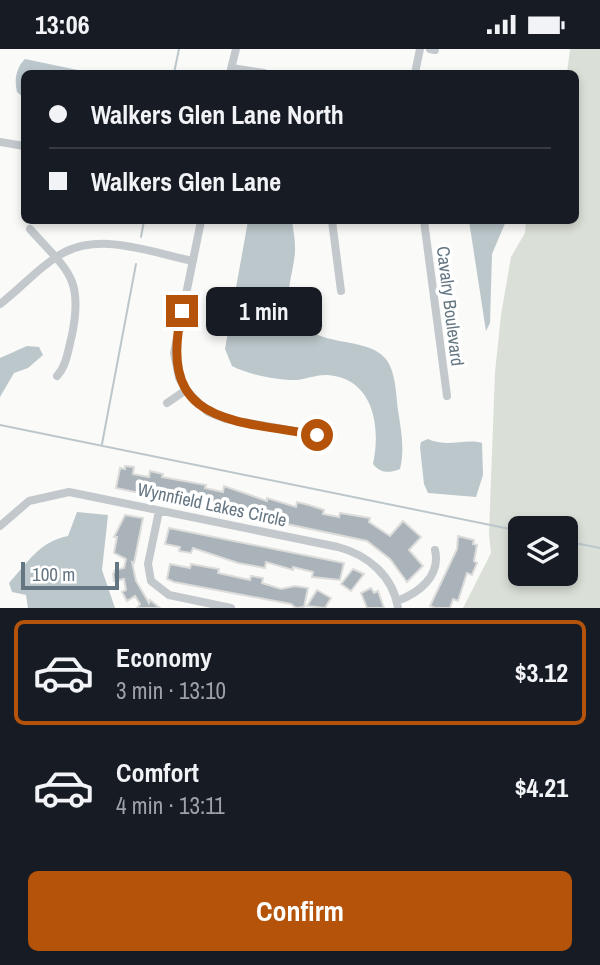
<!DOCTYPE html>
<meta charset="utf-8">
<style>
:root{--surface:#171b24;--page:#242831;--text:#f1f3f6;--muted:#9ea1a6;--line:#363941;--accent:#b45309}
body{margin:0;font-family:"Archivo Narrow",sans-serif;background:var(--page);color:var(--text);height:100vh;display:flex;flex-direction:column;font-size:26px;white-space:nowrap}
*{box-sizing:border-box;margin:0}
p{font-size:23px;color:var(--muted)}
.icon{flex:none;width:38px;height:38px;fill:none;stroke:currentColor;stroke-width:2;stroke-linecap:round;stroke-linejoin:round}
.map{position:relative;height:559px;overflow:hidden}
.side{display:flex;flex-direction:column;background:var(--surface);flex:1}
.side>*{flex:none}
.banner{position:absolute;left:21px;top:21px;width:558px;height:154px;border-radius:10px;box-shadow:0 4px 10px #0003;display:grid;align-content:center;height:154px;padding:0 28px;background:var(--surface)}
.buttons{position:absolute;left:508px;top:467px;display:grid;gap:14px}
.buttons a{display:grid;place-items:center;width:70px;height:70px;border-radius:10px;background:var(--surface);box-shadow:0 4px 10px #0003;font-size:35px}
.scale{position:absolute;left:21px;bottom:18px;width:98px;box-sizing:border-box;padding-left:7px;border:4px solid #657683;border-top:0;font-size:19px;line-height:24px;white-space:nowrap;color:#657683;-webkit-text-stroke:5px #fff;paint-order:stroke}
.end{position:absolute;width:32px;height:32px;margin:-16px;border:9px solid #b45309;background:#fff;box-shadow:0 0 0 4px #fff}
.from{border-radius:50%}
.bubble{position:absolute;height:49px;border-radius:10px;background:var(--surface);box-shadow:0 4px 10px #0003;font-size:23px;font-weight:700;line-height:49px;text-align:center}
.banner b{display:flex;align-items:center;gap:24px;height:66px;font-size:26px}
.banner b+b{border-top:2px solid var(--line)}
.banner i{width:18px;height:18px;background:var(--text)}
ul{padding:12px 0 0;list-style:none}
li{display:flex;align-items:center;gap:21px;height:105px;margin:0 14px 10px;padding:0 14px;border:4px solid transparent;border-radius:10px}
li div{flex:1}
li b{display:block;font-size:26px}
li em{font-style:normal;font-weight:700}
li.selected{border-color:var(--accent)}
li>.icon{width:63px;height:63px;stroke-width:1.5}
.primary-button{display:flex;gap:14px;margin-top:auto;padding:14px 28px}
.primary-button a{flex:1;height:80px;border-radius:10px;background:var(--accent);color:#fff;font-size:28px;font-weight:700;line-height:80px;text-align:center}
.status{display:flex;justify-content:space-between;align-items:center;height:49px;padding:0 35px;background:var(--surface);direction:ltr}
.status svg{height:19px;fill:currentColor}
.map>svg:first-child{display:block}
.green{fill:#dadfd7;fill-rule:evenodd}
.water{fill:#bbc7cb}
.lines{fill:none;stroke-linecap:round;stroke-linejoin:round}
.stream{stroke:#bbc7cb;stroke-width:2}
.building{fill:#aab3b9;stroke:#dcdcda;stroke-width:2}
.minor{stroke:#c3c8cc;stroke-width:8}
.route{stroke:#b45309;stroke-width:9}
.labels{text-anchor:middle;stroke-width:7;stroke-linejoin:round;paint-order:stroke}
.street-label{font-size:18px;fill:#657683;stroke:#fff}
</style>
<div class="status"><b>13:06</b><svg viewBox="0 0 49 12"><path d="M0 12V9h3v3zM5 12V6h3v6zM10 12V3h3v9zM15 12V0h3v12zM26 1h20v11H26zM47 4h2v5h-2z"/></svg></div>
<div class="map">
<svg width="600" height="559" viewBox="0 0 600 559">
<rect width="100%" height="100%" fill="#fafaf8"/>
<!-- green -->
<path class="green" d="M570,0H600V559H463L491,504L489,485L495,323L501,266L511,208L525,184L526,172H576V24H567ZM520,480H565V525H520Z"/>
<!-- water -->
<path class="water" d="M25,10L92,24H24V49L17,43C14,31 16,19 25,10Z
M248,172H292C293,180 295,189 295,198C296,220 281,247 294,267C317,301 365,286 385,309C396,322 396,345 398,361C401,381 405,400 400,420C390,424 381,425 373,415C381,378 374,330 328,326C315,325 303,332 290,331C270,329 250,326 232,317L225,300Z
M469,172H506L492,205L490,274L486,282Z
M27,297L39,298L43,306L28,319L14,324L0,348V309Z
M428,390C448,399 465,389 482,394L483,426L476,448L428,444L424,435L420,398L421,393Z
M77,463L108,466L102,521L115,559H28L26,546L12,543L9,534C27,514 40,492 68,487Z"/>
<g class="lines">
<!-- stream -->
<path class="stream" d="M174,24L179,0
M141,188L144,172
M0,376L520,482
M102,395L136,215
M565,492L600,499"/>
</g>
<!-- building -->
<path class="building" d="M125,417L134,418L133,425L149,428L150,422L163,425L162,428L206,436L205,439L223,443L224,437L267,452V449L296,458L297,453L309,456L324,461L323,465L339,468L340,464L370,469L369,473L390,487L403,472L421,488L409,501L423,517L407,533L390,510L367,492L116,439L120,419L125,420Z
M125,466L143,469L134,514L132,513L136,532L149,554L150,551L160,559H137L140,555L135,547L127,552L122,543L126,541L124,530L114,532L113,525L115,521L124,519L126,510L114,504L117,488H114Z
M169,479L344,514L340,531L312,528L313,523L293,518V521L266,513L265,519L238,514L193,499L191,504L179,502L180,498L165,495Z
M458,487L474,491L473,495L477,496L474,512L477,514L472,526L467,524L458,552L453,550L450,559H435L430,557L457,500Z
M170,515L190,519L191,515L207,518L219,520L218,524L250,531L251,527L263,529L262,534L281,540L295,537L308,539L304,558L296,559L291,555L174,533L167,530Z
M353,520L364,525L351,542L341,535Z
M371,539L374,544L378,542L384,559H367L361,544Z
M317,541L331,549L325,559L307,557Z"/>
<g class="lines">
<!-- minor -->
<path class="minor" d="M430,0L435,1
M232,19L264,24
M230,24L236,0
M415,24L420,0
M0,93L24,97
M201,172L174,304L179,329L186,341L208,363L226,370L317,386L326,381
M332,172L341,242
M424,172L447,347
M30,180C66,221 84,227 72,286C68,301 67,316 57,327
M0,255C19,241 35,222 55,209C95,180 149,203 193,212
M167,354L186,341
M159,462L148,515L151,532L169,546L231,559
M0,477L29,452L69,443L338,498C368,506 393,527 398,559
M397,552C419,544 441,527 435,501"/>
</g>
<g class="lines">
<!-- route -->
<path class="route" d="M182,262C156,376 232,371 317,386"/>
</g>
<g class="labels">
<!-- street labels -->
<g class="street-label">
<text transform="translate(450 257) rotate(83)" y="6">Cavalry Boulevard</text>
<text transform="translate(212 456) rotate(12)" y="6">Wynnfield Lakes Circle</text>
</g>
</g>
</svg>
<div class="buttons">
<a><svg class="icon" aria-label="layers" viewBox="0 0 24 24"><path d="M12 4l9 5-9 5-9-5zM3 14l9 5 9-5"/></svg></a>
</div>
<div class="scale">100 m</div>
<i class="end from" style="left:317px;top:386px"></i>
<i class="end" style="left:182px;top:262px"></i>
<div class="bubble" style="left:206px;top:238px;width:116px">1 min</div>
<div class="banner">
<b><i class="from"></i>Walkers Glen Lane North</b>
<b><i></i>Walkers Glen Lane</b>
</div>
</div>
<section class="side">
<ul>
<li class="selected"><svg class="icon" aria-label="car" viewBox="0 0 24 24"><path d="M5 17H2v-5l4-1 3-4h7l3 4 3 1v5h-3M9 17h6M6 11h13"/><circle cx="7" cy="17" r="2"/><circle cx="17" cy="17" r="2"/></svg><div><b>Economy</b><p>3 min · 13:10</p></div><em>$3.12</em></li>
<li><svg class="icon" aria-label="car" viewBox="0 0 24 24"><path d="M5 17H2v-5l4-1 3-4h7l3 4 3 1v5h-3M9 17h6M6 11h13"/><circle cx="7" cy="17" r="2"/><circle cx="17" cy="17" r="2"/></svg><div><b>Comfort</b><p>4 min · 13:11</p></div><em>$4.21</em></li>
</ul>
<div class="primary-button"><a>Confirm</a></div>
</section>
